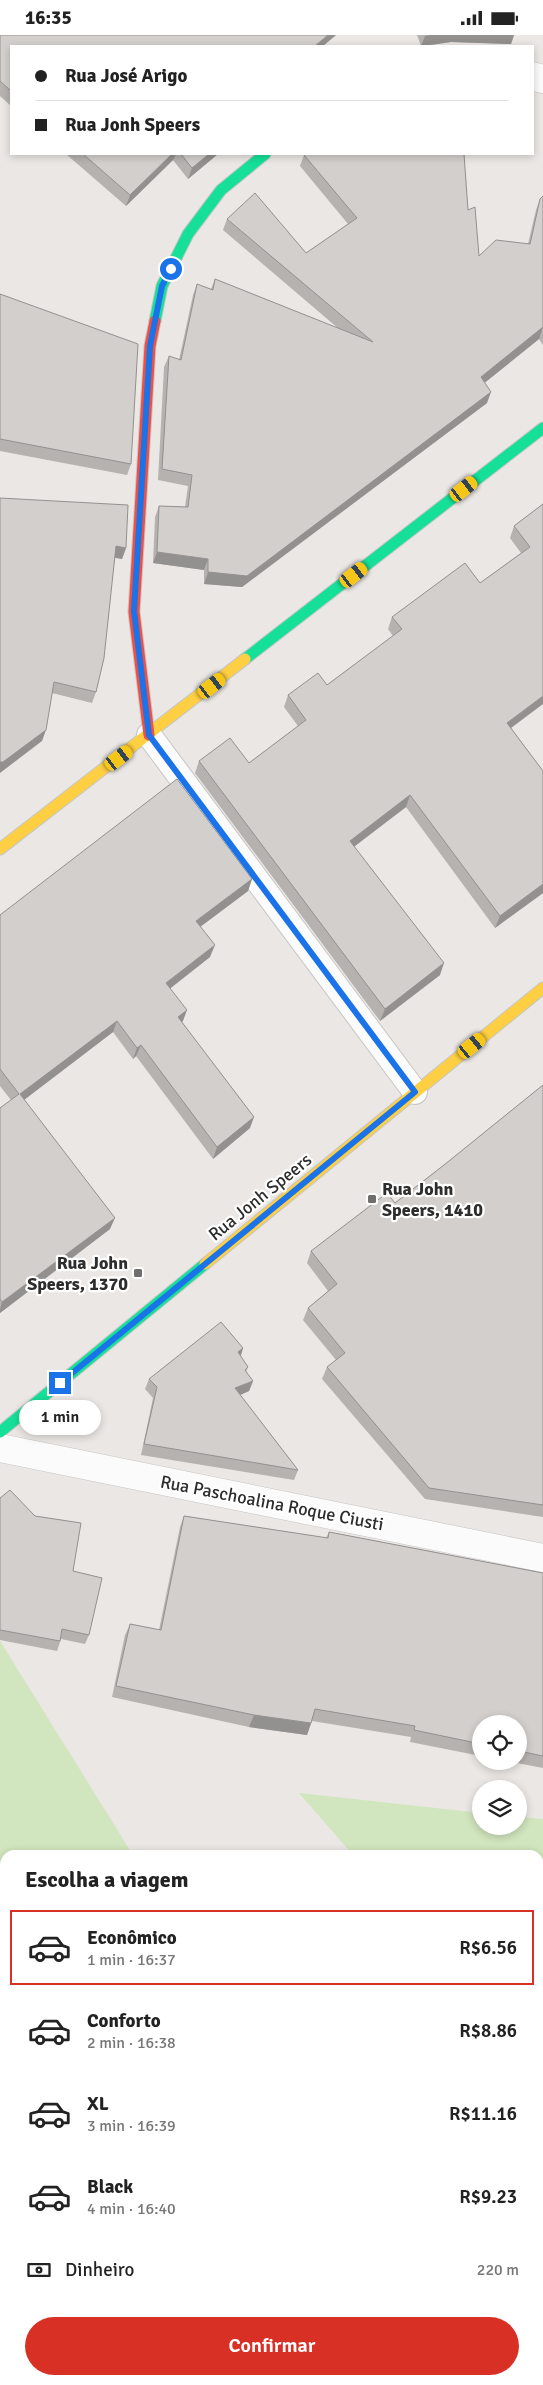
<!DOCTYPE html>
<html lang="pt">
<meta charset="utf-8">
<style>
:root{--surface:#fff;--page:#f6f6f6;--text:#222;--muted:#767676;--line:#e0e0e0;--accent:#d93025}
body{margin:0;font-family:Signika,sans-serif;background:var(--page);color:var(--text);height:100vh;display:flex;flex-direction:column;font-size:19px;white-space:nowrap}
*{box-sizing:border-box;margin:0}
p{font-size:16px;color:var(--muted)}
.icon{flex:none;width:28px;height:28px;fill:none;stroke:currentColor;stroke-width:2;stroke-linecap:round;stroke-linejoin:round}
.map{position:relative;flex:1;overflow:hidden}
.details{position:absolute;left:0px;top:1815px;width:544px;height:535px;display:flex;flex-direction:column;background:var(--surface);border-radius:15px 15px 0 0;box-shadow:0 2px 8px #0003}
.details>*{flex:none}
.hud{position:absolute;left:10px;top:10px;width:524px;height:110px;border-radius:0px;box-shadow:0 2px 8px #0003;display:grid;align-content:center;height:110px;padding:0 25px;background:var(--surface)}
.fabs{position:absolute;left:472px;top:1680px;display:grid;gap:10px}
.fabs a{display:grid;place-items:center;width:55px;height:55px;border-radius:50%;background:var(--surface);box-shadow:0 2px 8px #0003;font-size:25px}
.end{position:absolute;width:22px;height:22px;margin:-11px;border:6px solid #1a73e8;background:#fff;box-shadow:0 0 0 2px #fff}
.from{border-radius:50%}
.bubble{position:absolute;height:35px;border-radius:18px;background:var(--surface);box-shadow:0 2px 8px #0003;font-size:16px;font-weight:600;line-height:35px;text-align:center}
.car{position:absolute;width:15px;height:30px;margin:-15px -8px;border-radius:6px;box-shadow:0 0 4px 1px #0007;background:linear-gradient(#f5c518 24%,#345 0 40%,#f5c518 0 76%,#345 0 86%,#f5c518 0)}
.hud b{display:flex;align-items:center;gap:18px;height:48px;font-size:19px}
.hud b+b{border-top:1px solid var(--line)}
.hud i{width:12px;height:12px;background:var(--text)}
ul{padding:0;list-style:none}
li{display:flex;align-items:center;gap:15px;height:75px;margin:0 10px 8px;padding:0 15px;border:2px solid transparent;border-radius:0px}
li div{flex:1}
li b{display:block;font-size:19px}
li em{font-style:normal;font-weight:600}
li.selected{border-color:var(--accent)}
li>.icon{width:45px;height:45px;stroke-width:1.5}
h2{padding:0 25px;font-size:22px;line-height:60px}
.pay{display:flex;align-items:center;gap:12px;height:55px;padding:0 25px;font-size:19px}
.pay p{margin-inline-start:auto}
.button{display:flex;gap:10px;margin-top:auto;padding:10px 25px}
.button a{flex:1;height:58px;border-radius:30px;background:var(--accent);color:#fff;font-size:20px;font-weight:600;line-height:58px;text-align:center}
.status{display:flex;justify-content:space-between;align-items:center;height:35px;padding:0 25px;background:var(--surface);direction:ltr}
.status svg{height:14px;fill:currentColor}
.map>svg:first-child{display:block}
.green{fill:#d1e5be}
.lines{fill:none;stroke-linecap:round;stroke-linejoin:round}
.lane-casing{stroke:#c6c6c6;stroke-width:26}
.street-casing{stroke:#c6c6c6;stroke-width:29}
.fast-casing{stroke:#c6c6c6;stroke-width:13}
.slow-casing{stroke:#c6c6c6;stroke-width:13}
.jam-casing{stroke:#c6c6c6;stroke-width:13}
.lane{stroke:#fcfbfb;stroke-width:24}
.street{stroke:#fcfbfb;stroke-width:28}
.fast{stroke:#16e098;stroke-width:11}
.slow{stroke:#ffcf43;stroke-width:11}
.jam{stroke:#f24e42;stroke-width:11}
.wall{fill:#b5b2b0}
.shaded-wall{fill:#939190}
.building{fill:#d2cfcd;stroke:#939190}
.route{stroke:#1a73e8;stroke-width:6}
.poi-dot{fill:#6f6e6d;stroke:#fff;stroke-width:2}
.labels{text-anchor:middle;stroke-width:4.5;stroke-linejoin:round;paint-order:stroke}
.poi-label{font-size:18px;font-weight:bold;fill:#2d2d2d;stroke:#fff;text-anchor:start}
.street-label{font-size:18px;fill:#2d2d2d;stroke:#fff}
</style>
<div class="status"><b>16:35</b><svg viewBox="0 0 49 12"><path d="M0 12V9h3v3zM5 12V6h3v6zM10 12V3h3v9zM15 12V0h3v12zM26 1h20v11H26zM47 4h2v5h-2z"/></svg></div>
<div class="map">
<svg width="543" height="2350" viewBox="0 0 543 2350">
<rect width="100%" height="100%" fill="#eae7e4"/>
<!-- green -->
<path class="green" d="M0,1606L133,1820H5V1960L0,1963Z
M299,1758L481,1778V1791H519V1782L543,1784V2038L539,2033V1820H353Z
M0,2070L5,2072V2345H539V2229L543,2205V2350H0Z"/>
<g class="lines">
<defs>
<path id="lane" d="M149,700L415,1057"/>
<path id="street" d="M532,41L543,44
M0,1413L543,1523"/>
<path id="fast" d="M155,286L162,251L188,199L221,155L265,119
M245,624L543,393
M0,1397L205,1229"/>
<path id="slow" d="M0,814L245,624
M205,1229L543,953"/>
<path id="jam" d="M149,700L134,577L150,311L155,286"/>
</defs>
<!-- lane casing -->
<use href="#lane" class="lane-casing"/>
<!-- street casing -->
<use href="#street" class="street-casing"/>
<!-- fast casing -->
<use href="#fast" class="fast-casing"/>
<!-- slow casing -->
<use href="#slow" class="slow-casing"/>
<!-- jam casing -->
<use href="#jam" class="jam-casing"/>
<!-- lane -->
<use href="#lane" class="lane"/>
<!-- street -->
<use href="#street" class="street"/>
<!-- fast -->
<use href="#fast" class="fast"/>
<!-- slow -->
<use href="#slow" class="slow"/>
<!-- jam -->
<use href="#jam" class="jam"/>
</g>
<!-- wall -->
<path class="wall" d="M0,0H336L323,11H11V71L0,61Z
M417,0H514L511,9L451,7L425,11H421Z
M66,119H218L188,144L173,125L126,171Z
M304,120L468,175L479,221L528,209L536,175L540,164L543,161V310L539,304L484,348L487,368L242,552L204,549V535L153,528L155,482L159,471L185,472L188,451L158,445L164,332L169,321L179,325L193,260L197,249L211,254L215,244L339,294L223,195L227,184L306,218L348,189L300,131Z
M0,259L131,429L127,440L0,416Z
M0,463L126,513L122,524L115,523L96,657L92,668L52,658L42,706Z
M543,469L511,693L543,736V858L495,893L406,772L354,811L440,940L380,986L195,738L199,726L249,728L298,691L284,672L288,660L327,650L393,601L388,594L392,582L480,548L521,518L510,503L514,491Z
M252,844L248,856L200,892L210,922L170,953L183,986L182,987L250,1093L213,1124L136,1021L133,1024L113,997L24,1065L110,1194L0,1278V1073L11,1065L0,1051V880Z
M543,1050V1482L425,1464L322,1344L327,1332L336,1325L303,1285L308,1273L328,1256L307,1228L311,1216L395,1168L444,1130Z
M243,1313L240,1321L248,1332L246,1337L253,1346L249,1356L240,1360L298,1435L294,1445L141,1420L153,1363L145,1354L149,1344Z
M0,1463L73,1536L89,1600L85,1609L61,1604L57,1616L0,1605Z
M184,1481L326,1503L329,1497L543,1538V1733L507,1726H519V1689H481V1721L410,1707L411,1702L312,1686L307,1700L249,1692L112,1662L125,1600L130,1589L159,1595L180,1492Z
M5,2055V2094L0,2084V2058Z
M539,2118L543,2120V2190L539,2188Z"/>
<!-- shaded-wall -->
<path class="shaded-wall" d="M328,0H336L323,11H315Z
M430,0H514L511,9L451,7L421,11L425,1Z
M172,119H176L173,125L126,171L130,160Z
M209,119H218L188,144L192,133Z
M543,292L539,304L477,354L481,342Z
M491,357L487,368L242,552L204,549L208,537Z
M116,511L126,513L122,524L113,522Z
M157,517L208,524L204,535L153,528Z
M543,661V669L503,699L507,688Z
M46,695L42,706L0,738V727Z
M410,760L406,772L346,818L350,806Z
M252,844L248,856L192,898L196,886Z
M543,849V858L495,893L500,881Z
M215,910L210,922L162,960L166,948Z
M444,928L440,940L380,986L385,974Z
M187,975L183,986L174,993L178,982Z
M117,986L113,997L16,1071L20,1059Z
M141,1010L136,1021L133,1024L137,1013Z
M254,1082L250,1093L213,1124L217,1112Z
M115,1183L110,1194L0,1278V1274L2,1267Z
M243,1313L240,1324L238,1317Z
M253,1346L249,1356L231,1364L235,1353Z
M254,1680L311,1688L307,1700L249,1692Z"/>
<!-- building -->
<path class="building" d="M0,0H328L315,11H11V56L0,46Z
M83,119H172L130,160Z
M181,119H209L192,133Z
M305,119H464L468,175L475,172L479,221L496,205L530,209L540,164L543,161V292L481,342L491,357L247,541L208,537V524L157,517L159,471L188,472L192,440L162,434L169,321L181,325L197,249L213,255L215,244L373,307L227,184L255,158L306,218L357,183L304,120Z
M0,259L138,309L131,429L0,404Z
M0,463L128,470L126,513L116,511L104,623L96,657L54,647L46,695L3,727H0Z
M543,469V661L507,688L543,736V849L500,881L410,760L350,806L444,928L385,974L199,726L230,703L249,728L306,685L288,660L318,638L327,650L402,594L392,582L465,528L480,548L530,512L514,491Z
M177,744L252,844L196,886L215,910L166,948L187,975L178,982L254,1082L217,1112L141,1010L137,1013L117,986L20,1059L115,1183L2,1267L0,1264V1073L19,1059L0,1034V880Z
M543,1050V1470L429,1453L327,1332L345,1318L308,1273L337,1249L311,1216L387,1158L395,1168L444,1130Z
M221,1287L243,1313L238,1317L248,1332L245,1335L253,1346L235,1353L298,1435L144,1409L157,1352L149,1344Z
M10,1455L35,1481L81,1488L73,1536L102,1543L89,1600L62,1594L60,1606L0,1595V1463Z
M184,1481L328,1503L329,1497L543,1538V1721L519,1716V1689H481V1709L414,1695L415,1691L315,1674L311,1688L254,1680L116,1651L130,1589L161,1595Z
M5,2055V2083L0,2073V2058Z
M539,2118L543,2120V2177L539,2176Z"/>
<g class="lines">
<!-- route -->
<path class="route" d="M60,1348L415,1057L149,700L134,576L150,311L162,251L171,234"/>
</g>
<!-- markers -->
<g class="poi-dot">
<rect x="367" y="1159" width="10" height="10" rx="2.5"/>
<rect x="133" y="1233" width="10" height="10" rx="2.5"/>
</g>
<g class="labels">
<!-- poi labels -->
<g class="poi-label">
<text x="382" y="1160">Rua John<tspan x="382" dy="21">Speers, 1410</tspan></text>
<text x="128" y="1234" text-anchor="end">Rua John<tspan x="128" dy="21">Speers, 1370</tspan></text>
</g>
<!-- street labels -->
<g class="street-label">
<text transform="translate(260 1162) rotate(-39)" y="6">Rua Jonh Speers</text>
<text transform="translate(272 1468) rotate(11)" y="6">Rua Paschoalina Roque Ciusti</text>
</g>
</g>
</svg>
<div class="fabs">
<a><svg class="icon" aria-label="locate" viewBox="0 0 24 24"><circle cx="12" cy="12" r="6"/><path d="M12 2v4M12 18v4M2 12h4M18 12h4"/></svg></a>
<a><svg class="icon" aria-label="layers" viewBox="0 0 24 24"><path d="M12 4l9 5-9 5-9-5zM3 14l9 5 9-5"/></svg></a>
</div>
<i class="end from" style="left:171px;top:234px"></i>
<i class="end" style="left:60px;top:1348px"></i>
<div class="bubble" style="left:19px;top:1365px;width:82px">1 min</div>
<i class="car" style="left:464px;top:454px;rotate:52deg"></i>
<i class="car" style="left:354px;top:540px;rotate:52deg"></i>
<i class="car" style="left:212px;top:651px;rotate:52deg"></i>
<i class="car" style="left:119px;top:723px;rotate:53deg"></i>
<i class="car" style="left:472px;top:1011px;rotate:51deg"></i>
<div class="hud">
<b><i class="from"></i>Rua José Arigo</b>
<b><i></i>Rua Jonh Speers</b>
</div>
<section class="details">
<h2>Escolha a viagem</h2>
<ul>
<li class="selected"><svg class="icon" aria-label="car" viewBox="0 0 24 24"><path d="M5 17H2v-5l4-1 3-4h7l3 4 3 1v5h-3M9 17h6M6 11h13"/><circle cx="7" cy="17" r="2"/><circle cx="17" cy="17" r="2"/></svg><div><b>Econômico</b><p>1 min · 16:37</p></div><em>R$6.56</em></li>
<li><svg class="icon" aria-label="car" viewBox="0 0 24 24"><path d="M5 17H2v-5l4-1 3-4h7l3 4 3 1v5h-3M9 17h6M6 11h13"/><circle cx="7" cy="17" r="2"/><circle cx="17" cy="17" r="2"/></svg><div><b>Conforto</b><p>2 min · 16:38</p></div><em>R$8.86</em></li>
<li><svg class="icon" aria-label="car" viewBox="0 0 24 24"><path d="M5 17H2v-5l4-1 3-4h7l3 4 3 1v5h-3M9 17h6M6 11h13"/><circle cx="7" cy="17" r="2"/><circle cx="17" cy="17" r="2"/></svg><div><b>XL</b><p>3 min · 16:39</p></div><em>R$11.16</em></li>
<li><svg class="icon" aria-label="car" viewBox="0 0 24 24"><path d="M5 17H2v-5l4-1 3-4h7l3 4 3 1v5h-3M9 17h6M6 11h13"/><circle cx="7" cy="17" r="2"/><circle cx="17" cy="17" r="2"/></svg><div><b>Black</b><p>4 min · 16:40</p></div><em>R$9.23</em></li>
</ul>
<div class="pay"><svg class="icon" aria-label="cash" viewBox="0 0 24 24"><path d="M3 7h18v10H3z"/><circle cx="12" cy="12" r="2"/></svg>Dinheiro<p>220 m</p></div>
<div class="button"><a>Confirmar</a></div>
</section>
</div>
